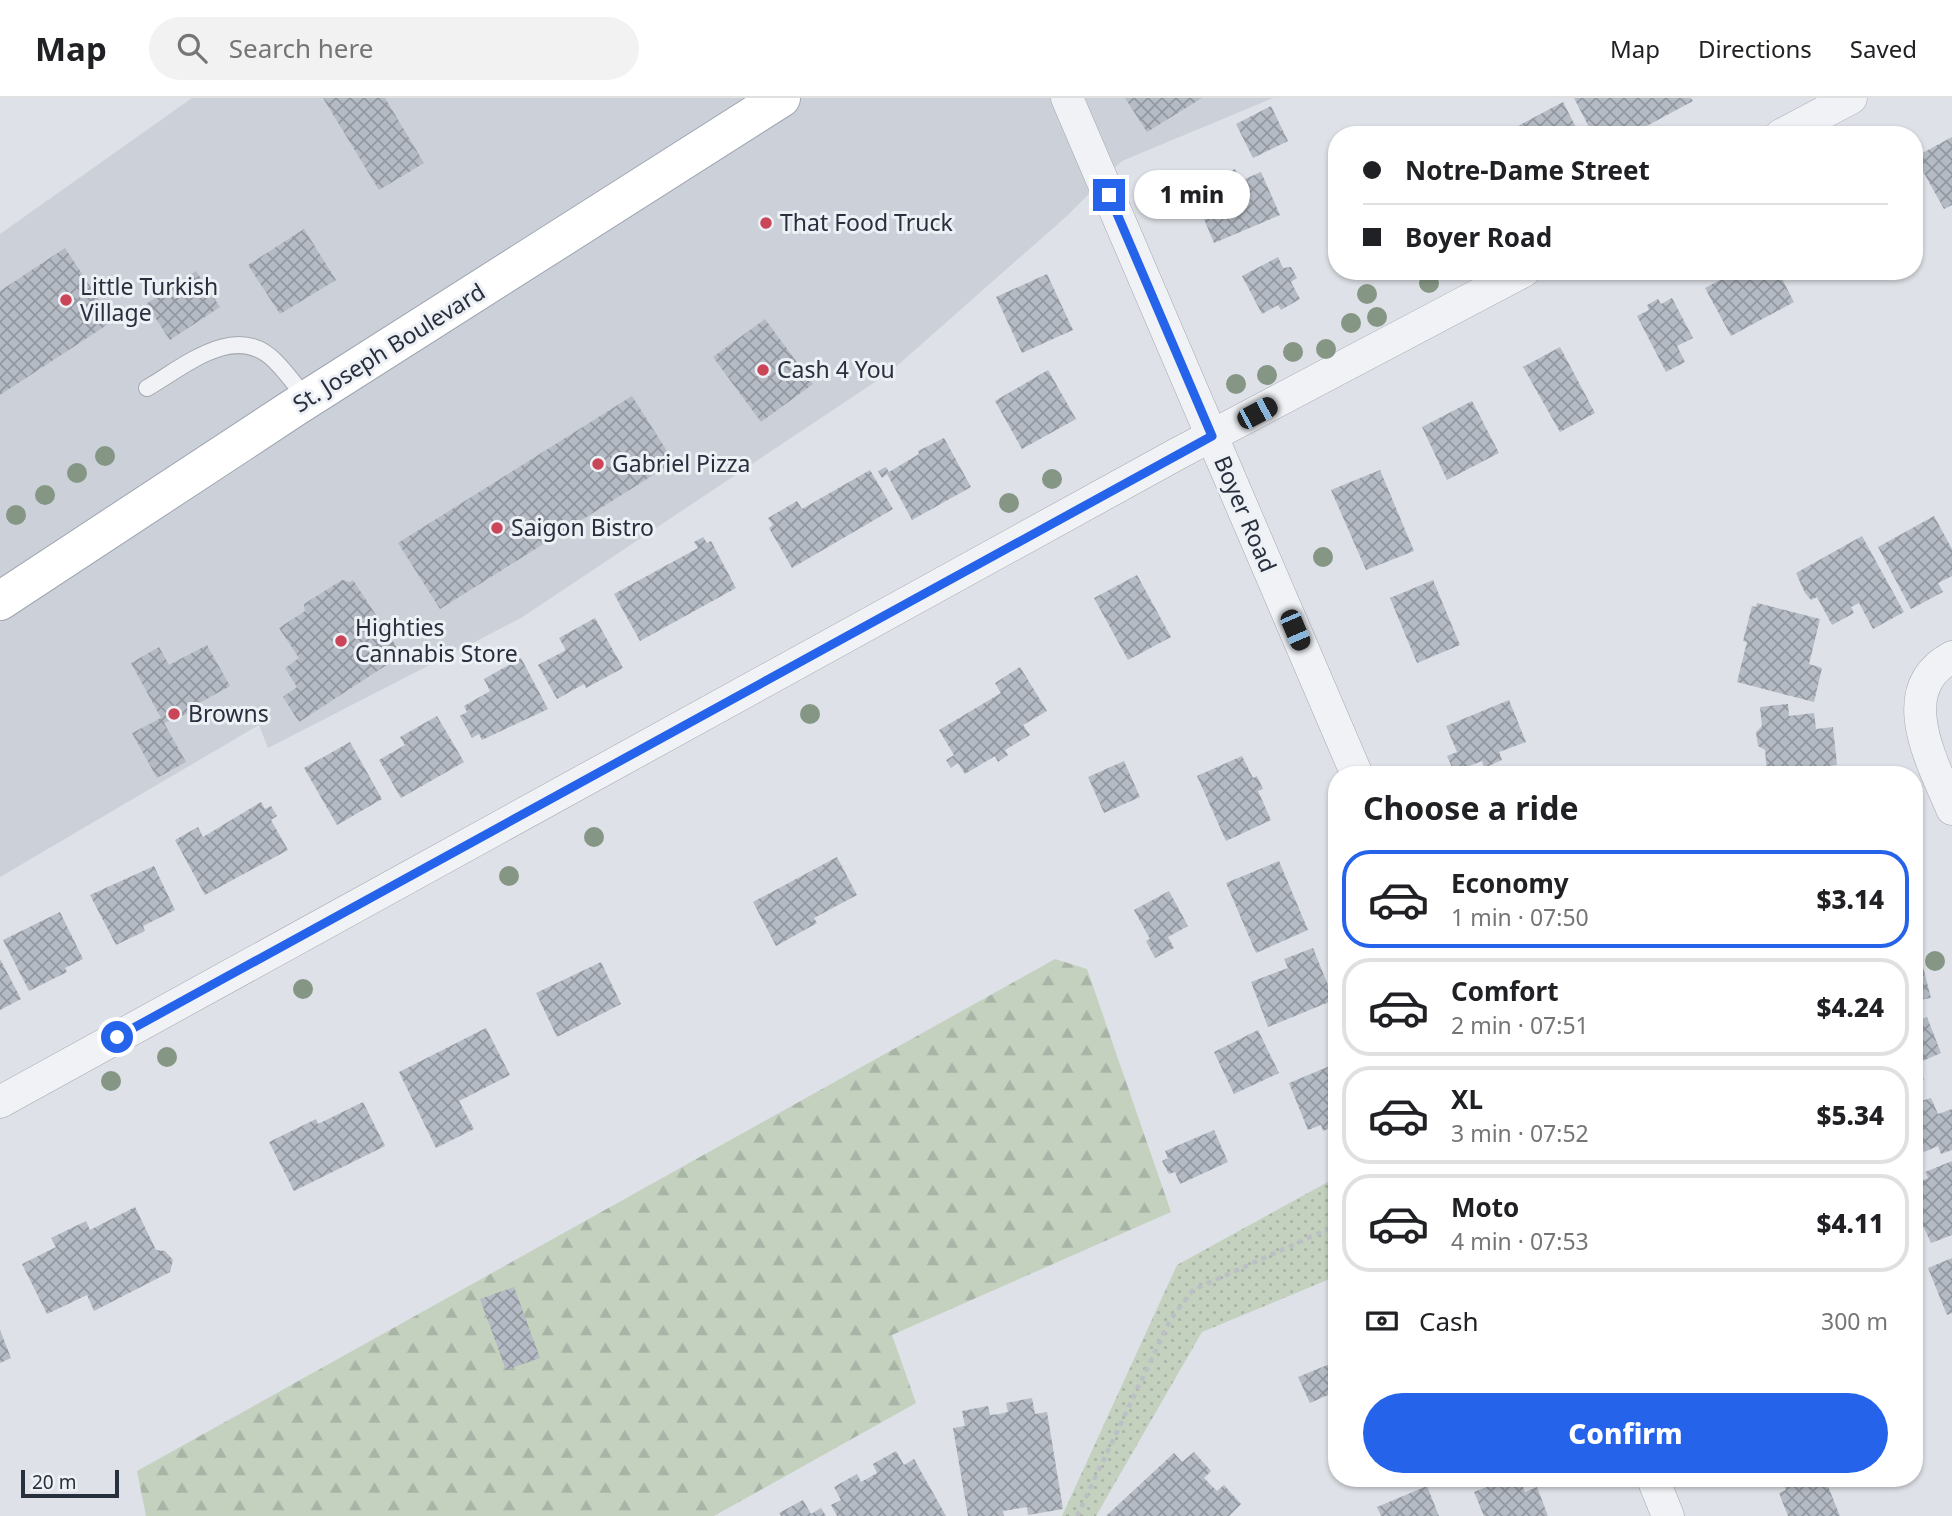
<!DOCTYPE html>
<meta charset="utf-8">
<style>
:root{--surface:#fff;--page:#f2f2f2;--text:#202124;--muted:#757577;--line:#e0e0e0;--accent:#2563eb}
body{margin:0;font-family:"Noto Sans",sans-serif;background:var(--page);color:var(--text);height:100vh;display:flex;flex-direction:column;font-size:26px;white-space:nowrap}
*{box-sizing:border-box;margin:0}
p{font-size:23px;color:var(--muted)}
.icon{flex:none;width:38px;height:38px;fill:none;stroke:currentColor;stroke-width:2;stroke-linecap:round;stroke-linejoin:round}
.map{position:relative;flex:1;overflow:hidden}
.side{position:absolute;left:1328px;top:668px;width:595px;height:721px;display:flex;flex-direction:column;background:var(--surface);border-radius:28px;box-shadow:0 2px 5px #0004}
.side>*{flex:none}
.guide{position:absolute;left:1328px;top:28px;width:595px;height:154px;border-radius:28px;box-shadow:0 2px 5px #0004;display:grid;align-content:center;height:154px;padding:0 35px;background:var(--surface)}
.scale{position:absolute;left:21px;bottom:18px;width:98px;box-sizing:border-box;padding-left:7px;border:4px solid #282f3d;border-top:0;font-size:19px;line-height:24px;white-space:nowrap;color:#282f3d;-webkit-text-stroke:5px #edf0f5;paint-order:stroke}
.end{position:absolute;width:32px;height:32px;margin:-16px;border:9px solid #2563eb;background:#fff;box-shadow:0 0 0 4px #fff}
.from{border-radius:50%}
.bubble{position:absolute;height:49px;border-radius:24px;background:var(--surface);box-shadow:0 2px 5px #0004;font-size:23px;font-weight:800;line-height:49px;text-align:center}
.car{position:absolute;width:21px;height:42px;margin:-21px -10px;border-radius:9px;box-shadow:0 0 5px 2px #0007;background:linear-gradient(#222 24%,#8ab4d8 0 40%,#222 0 76%,#8ab4d8 0 86%,#222 0)}
.guide b{display:flex;align-items:center;gap:24px;height:66px;font-size:26px}
.guide b+b{border-top:2px solid var(--line)}
.guide i{width:18px;height:18px;background:var(--text)}
ul{padding:0;list-style:none}
li{display:flex;align-items:center;gap:21px;height:98px;margin:0 14px 10px;padding:0 21px;border:4px solid var(--line);border-radius:28px}
li div{flex:1}
li b{display:block;font-size:26px}
li em{font-style:normal;font-weight:800}
li.current{border-color:var(--accent)}
li>.icon{width:63px;height:63px;stroke-width:1.5}
h2{padding:0 35px;font-size:32px;line-height:84px}
.pay{display:flex;align-items:center;gap:18px;height:77px;padding:0 35px;font-size:26px}
.pay p{margin-inline-start:auto}
.primary-button{display:flex;gap:14px;margin-top:auto;padding:14px 35px}
.primary-button a{flex:1;height:80px;border-radius:42px;background:var(--accent);color:#fff;font-size:28px;font-weight:800;line-height:80px;text-align:center}
header{display:flex;align-items:center;gap:42px;box-sizing:border-box;height:98px;padding:0 35px;background:var(--surface);border-bottom:2px solid var(--line)}
header strong{font-size:33px}
nav{display:flex;gap:38px;margin-inline-start:auto;font-size:24px}
.search{width:490px;height:63px;background:var(--page);display:flex;align-items:center;gap:18px;box-sizing:border-box;padding:0 24px;border-radius:38px;color:var(--muted);font-size:26px}
.map>svg:first-child{display:block}
.built{fill:#ccd1d9}
.green{fill:url(#green-dots)}
.forest{fill:url(#forest-firs)}
.building{fill:url(#building-cross-hatch)}
.lines{fill:none;stroke-linecap:round;stroke-linejoin:round}
.lane-casing{stroke:#a4a8b1;stroke-width:18}
.street-casing{stroke:#a4a8b1;stroke-width:33}
.primary-casing{stroke:#9ea6b2;stroke-width:40}
.path{stroke:#bcbfc6;stroke-width:4.5;stroke-dasharray:5 5;stroke-linecap:butt}
.lane{stroke:#f0f2f6;stroke-width:16}
.street{stroke:#f0f2f6;stroke-width:32}
.primary{stroke:#fff;stroke-width:38}
.tree{fill:#859685}
.route{stroke:#2563eb;stroke-width:9}
.poi-dot{fill:#ca4558;stroke:#edf0f5;stroke-width:2.5}
.labels{text-anchor:middle;stroke-width:6;stroke-linejoin:round;paint-order:stroke}
.poi-label{font-size:23px;fill:#282f3d;stroke:#edf0f5;text-anchor:start}
.street-label{font-size:23px;fill:#282f3d;stroke:#edf0f5}
</style>
<header>
<strong>Map</strong>
<div class="search"><svg class="icon" aria-label="search" viewBox="0 0 24 24"><circle cx="10" cy="10" r="6"/><path d="M15 15l6 6"/></svg>Search here</div>
<nav><a>Map</a><a>Directions</a><a>Saved</a></nav>
</header>
<div class="map">
<svg width="1952" height="1418" viewBox="0 0 1952 1418">
<defs>
<pattern id="green-dots" width="8" height="8" patternUnits="userSpaceOnUse" patternTransform="scale(1.75)"><rect width="8" height="8" fill="#c4d1bf"/><path d="M2 2h.1M6 6h.1" fill="none" stroke="#a8b4a5" stroke-width="1.8" stroke-linecap="round"/></pattern>
<pattern id="forest-firs" width="22" height="20" patternUnits="userSpaceOnUse" patternTransform="scale(1.75)"><rect width="22" height="20" fill="#c4d1bf"/><path d="M5 1l3.5 6h-7zM16 11l3.5 6h-7z" fill="#a8b4a5"/></pattern>
<pattern id="building-cross-hatch" width="8" height="8" patternUnits="userSpaceOnUse" patternTransform="scale(1.75)"><rect width="8" height="8" fill="#b5bbc4"/><path d="M0 0l8 8M0 8l8-8" fill="none" stroke="#9398a0"/></pattern>
</defs>
<rect width="100%" height="100%" fill="#dee1e7"/>
<!-- built -->
<path class="built" d="M192,0H1273L1122,63L1068,117L890,274L521,520L268,650L259,627L0,779V136Z"/>
<!-- green -->
<path class="green" d="M1337,1079V1178L1202,1234L1096,1418H1062L1177,1167Z"/>
<!-- forest -->
<path class="forest" d="M1055,861L1087,871L1171,1114L892,1237L916,1305L714,1418H146L137,1373Z"/>
<!-- building -->
<path class="building" d="M323,0H385L424,65L379,92Z
M1125,0H1202L1147,34Z
M1574,0H1691L1693,3L1630,37H1593Z
M1563,4L1580,37H1501Z
M1271,8L1288,43L1253,60L1236,26Z
M1952,39V107L1944,111L1915,59Z
M1235,71L1240,83L1261,74L1280,117L1214,145L1191,90Z
M304,131L336,182L280,216L248,167Z
M65,150L113,223L0,297V193Z
M1278,159L1283,170L1291,169L1297,180L1291,184L1300,201L1281,212L1278,207L1262,216L1242,178Z
M196,173L220,209L170,242L146,206Z
M1737,173H1778L1794,204L1731,238L1705,190Z
M1047,176L1073,232L1022,255L996,199Z
M1672,200L1693,240L1677,248L1685,264L1666,274L1637,218L1649,212L1647,207L1658,201L1661,206Z
M765,221L813,286L761,324L713,259Z
M1560,249L1595,315L1560,334L1523,269Z
M1048,272L1076,321L1022,351L995,303Z
M632,298L674,364L440,511L398,445Z
M1472,303L1499,355L1447,382L1422,329Z
M944,340L971,389L912,422L887,376L882,380L878,373L886,369L889,374L919,356L918,353Z
M870,372L893,411L792,470L769,430L773,427L768,420L797,403L802,411Z
M1380,372L1414,453L1366,472L1331,392Z
M1934,418L1952,451V478L1938,485L1943,494L1911,511L1878,449Z
M1862,438L1904,514L1873,531L1859,505L1851,509L1854,515L1832,527L1817,499L1811,502L1805,495L1796,475Z
M703,439L707,445L711,443L736,490L640,543L614,496L698,450L694,444Z
M1137,477L1171,539L1128,562L1094,500Z
M342,482L350,484L353,482L402,557L299,624L283,599L297,589L285,570L299,560L279,530L305,513L304,506Z
M1433,482L1460,547L1417,565L1390,500Z
M1757,505L1820,521L1809,566L1822,570L1814,604L1737,584L1747,544L1743,543L1752,508L1756,509Z
M595,520L623,570L586,590L584,586L557,601L538,567L566,552L559,540Z
M207,547L230,588L194,608L196,612L164,625L186,664L157,680L132,635L161,620L131,565L159,549L169,567Z
M521,560L548,611L482,642L479,636L472,640L460,618L467,614L464,608L490,593L484,581Z
M1020,569L1047,613L1023,627L1030,637L1005,652L1008,657L998,664L995,658L965,676L958,665L951,670L946,662L954,657L939,632L1001,595L995,585Z
M1509,602L1526,644L1499,654L1502,662L1484,670L1482,663L1454,674L1447,658L1457,654L1446,628Z
M1788,606L1789,618L1814,615L1816,631L1833,629L1837,667L1767,675L1765,652L1758,648L1756,634L1762,628L1760,609Z
M437,618L464,664L401,700L379,662L405,647L400,639Z
M350,644L382,701L337,727L304,670Z
M1242,658L1253,680L1257,678L1263,691L1258,693L1271,722L1226,743L1197,678Z
M1124,663L1140,699L1104,715L1088,679Z
M261,704L265,711L271,708L277,718L271,722L288,752L205,797L175,742L198,729L203,739Z
M837,759L857,797L814,820L817,825L776,848L753,804Z
M1279,763L1308,832L1256,855L1226,785Z
M154,768L175,812L143,828L145,833L116,847L90,797Z
M1169,793L1188,828L1168,839L1174,850L1155,860L1146,843L1150,841L1134,812Z
M60,814L83,861L65,870L67,874L29,893L3,842Z
M1313,850L1334,902L1268,929L1251,884L1288,870L1284,861Z
M1914,858L1918,870L1923,869L1931,900L1914,903Z
M0,861L21,901L0,912Z
M601,864L621,906L557,939L536,895Z
M1927,919L1941,955L1918,965L1924,982L1914,986V924Z
M486,930L510,977L459,1003L474,1031L436,1050L399,974Z
M1258,932L1279,975L1234,996L1214,954Z
M1337,965V1027L1323,1033L1321,1027L1308,1032L1289,985Z
M1931,1000L1938,1016L1952,1011V1052L1941,1056L1938,1048L1924,1054L1922,1050L1914,1053V1005Z
M363,1004L385,1048L294,1093L269,1044L316,1021L318,1026Z
M1214,1032L1228,1064L1180,1086L1175,1074L1169,1076L1162,1063L1168,1060L1165,1053Z
M1952,1063V1137L1931,1145L1916,1113L1914,1086L1928,1080L1925,1074Z
M135,1109L156,1152L165,1153L173,1162L170,1174L94,1213L87,1197L47,1216L22,1166L56,1149L51,1140L86,1123L90,1132Z
M1952,1160V1215L1947,1217L1928,1170Z
M514,1189L540,1260L506,1272L480,1201Z
M0,1232L11,1260L0,1265Z
M1337,1263V1293L1310,1305L1298,1279Z
M1032,1300L1035,1316L1047,1314L1063,1411L1028,1417L1027,1409L1003,1413L1004,1418H968L953,1330L965,1328L962,1313L988,1308L990,1317L999,1316L1008,1314L1006,1305Z
M896,1353L904,1367L914,1361L946,1418H837L831,1407L841,1402L834,1389L857,1376L861,1384L872,1378L877,1375L873,1366Z
M1194,1354L1211,1373L1204,1380L1217,1393L1224,1387L1241,1406L1229,1418H1106L1174,1355L1182,1364Z
M1507,1381H1520L1525,1394L1537,1389L1548,1418H1484L1474,1394Z
M1781,1381H1825L1840,1418H1788L1779,1395L1786,1392Z
M1427,1388L1439,1418H1381L1377,1409Z
M803,1402L811,1416L821,1410L826,1418H781L779,1415Z"/>
<g class="lines">
<defs>
<path id="lane" d="M147,290C185,268 236,223 275,263C287,275 297,289 307,302"/>
<path id="street" d="M1067,0L1357,677
M1781,37L1851,0
M1952,559C1891,592 1933,665 1952,711
M0,1004L1177,356L1524,173
M1653,1381L1668,1418"/>
<path id="primary" d="M0,503L295,309L781,0"/>
</defs>
<!-- lane casing -->
<use href="#lane" class="lane-casing"/>
<!-- street casing -->
<use href="#street" class="street-casing"/>
<!-- primary casing -->
<use href="#primary" class="primary-casing"/>
<!-- path -->
<path class="path" d="M1077,1418L1170,1222L1193,1192L1337,1127"/>
<!-- lane -->
<use href="#lane" class="lane"/>
<!-- street -->
<use href="#street" class="street"/>
<!-- primary -->
<use href="#primary" class="primary"/>
</g>
<!-- trees -->
<g class="tree">
<circle cx="1429" cy="185" r="10"/>
<circle cx="1367" cy="196" r="10"/>
<circle cx="1377" cy="219" r="10"/>
<circle cx="1351" cy="225" r="10"/>
<circle cx="1326" cy="251" r="10"/>
<circle cx="1293" cy="254" r="10"/>
<circle cx="1267" cy="277" r="10"/>
<circle cx="1236" cy="286" r="10"/>
<circle cx="105" cy="358" r="10"/>
<circle cx="77" cy="375" r="10"/>
<circle cx="1052" cy="381" r="10"/>
<circle cx="45" cy="397" r="10"/>
<circle cx="1009" cy="405" r="10"/>
<circle cx="16" cy="417" r="10"/>
<circle cx="1323" cy="459" r="10"/>
<circle cx="810" cy="616" r="10"/>
<circle cx="594" cy="739" r="10"/>
<circle cx="509" cy="778" r="10"/>
<circle cx="1935" cy="863" r="10"/>
<circle cx="303" cy="891" r="10"/>
<circle cx="167" cy="959" r="10"/>
<circle cx="111" cy="983" r="10"/>
</g>
<g class="lines">
<!-- route -->
<path class="route" d="M117,939L1212,338L1109,97"/>
</g>
<!-- markers -->
<g class="poi-dot">
<circle cx="766" cy="125" r="7"/>
<circle cx="66" cy="202" r="7"/>
<circle cx="763" cy="272" r="7"/>
<circle cx="598" cy="366" r="7"/>
<circle cx="497" cy="430" r="7"/>
<circle cx="341" cy="543" r="7"/>
<circle cx="174" cy="616" r="7"/>
</g>
<g class="labels">
<!-- poi labels -->
<g class="poi-label">
<text x="780" y="133">That Food Truck</text>
<text x="80" y="197">Little Turkish<tspan x="80" dy="26">Village</tspan></text>
<text x="777" y="280">Cash 4 You</text>
<text x="612" y="374">Gabriel Pizza</text>
<text x="511" y="438">Saigon Bistro</text>
<text x="355" y="538">Highties<tspan x="355" dy="26">Cannabis Store</tspan></text>
<text x="188" y="624">Browns</text>
</g>
<!-- street labels -->
<g class="street-label">
<text transform="translate(389 250) rotate(-32)" y="8">St. Joseph Boulevard</text>
<text transform="translate(1245 416) rotate(67)" y="8">Boyer Road</text>
</g>
</g>
</svg>
<div class="scale">20 m</div>
<i class="end from" style="left:117px;top:939px"></i>
<i class="end" style="left:1109px;top:97px"></i>
<div class="bubble" style="left:1134px;top:72px;width:116px">1 min</div>
<i class="car" style="left:1257px;top:315px;rotate:62deg"></i>
<i class="car" style="left:1295px;top:532px;rotate:157deg"></i>
<div class="guide">
<b><i class="from"></i>Notre-Dame Street</b>
<b><i></i>Boyer Road</b>
</div>
<section class="side">
<h2>Choose a ride</h2>
<ul>
<li class="current"><svg class="icon" aria-label="car" viewBox="0 0 24 24"><path d="M5 17H2v-5l4-1 3-4h7l3 4 3 1v5h-3M9 17h6M6 11h13"/><circle cx="7" cy="17" r="2"/><circle cx="17" cy="17" r="2"/></svg><div><b>Economy</b><p>1 min · 07:50</p></div><em>$3.14</em></li>
<li><svg class="icon" aria-label="car" viewBox="0 0 24 24"><path d="M5 17H2v-5l4-1 3-4h7l3 4 3 1v5h-3M9 17h6M6 11h13"/><circle cx="7" cy="17" r="2"/><circle cx="17" cy="17" r="2"/></svg><div><b>Comfort</b><p>2 min · 07:51</p></div><em>$4.24</em></li>
<li><svg class="icon" aria-label="car" viewBox="0 0 24 24"><path d="M5 17H2v-5l4-1 3-4h7l3 4 3 1v5h-3M9 17h6M6 11h13"/><circle cx="7" cy="17" r="2"/><circle cx="17" cy="17" r="2"/></svg><div><b>XL</b><p>3 min · 07:52</p></div><em>$5.34</em></li>
<li><svg class="icon" aria-label="car" viewBox="0 0 24 24"><path d="M5 17H2v-5l4-1 3-4h7l3 4 3 1v5h-3M9 17h6M6 11h13"/><circle cx="7" cy="17" r="2"/><circle cx="17" cy="17" r="2"/></svg><div><b>Moto</b><p>4 min · 07:53</p></div><em>$4.11</em></li>
</ul>
<div class="pay"><svg class="icon" aria-label="cash" viewBox="0 0 24 24"><path d="M3 7h18v10H3z"/><circle cx="12" cy="12" r="2"/></svg>Cash<p>300 m</p></div>
<div class="primary-button"><a>Confirm</a></div>
</section>
</div>
